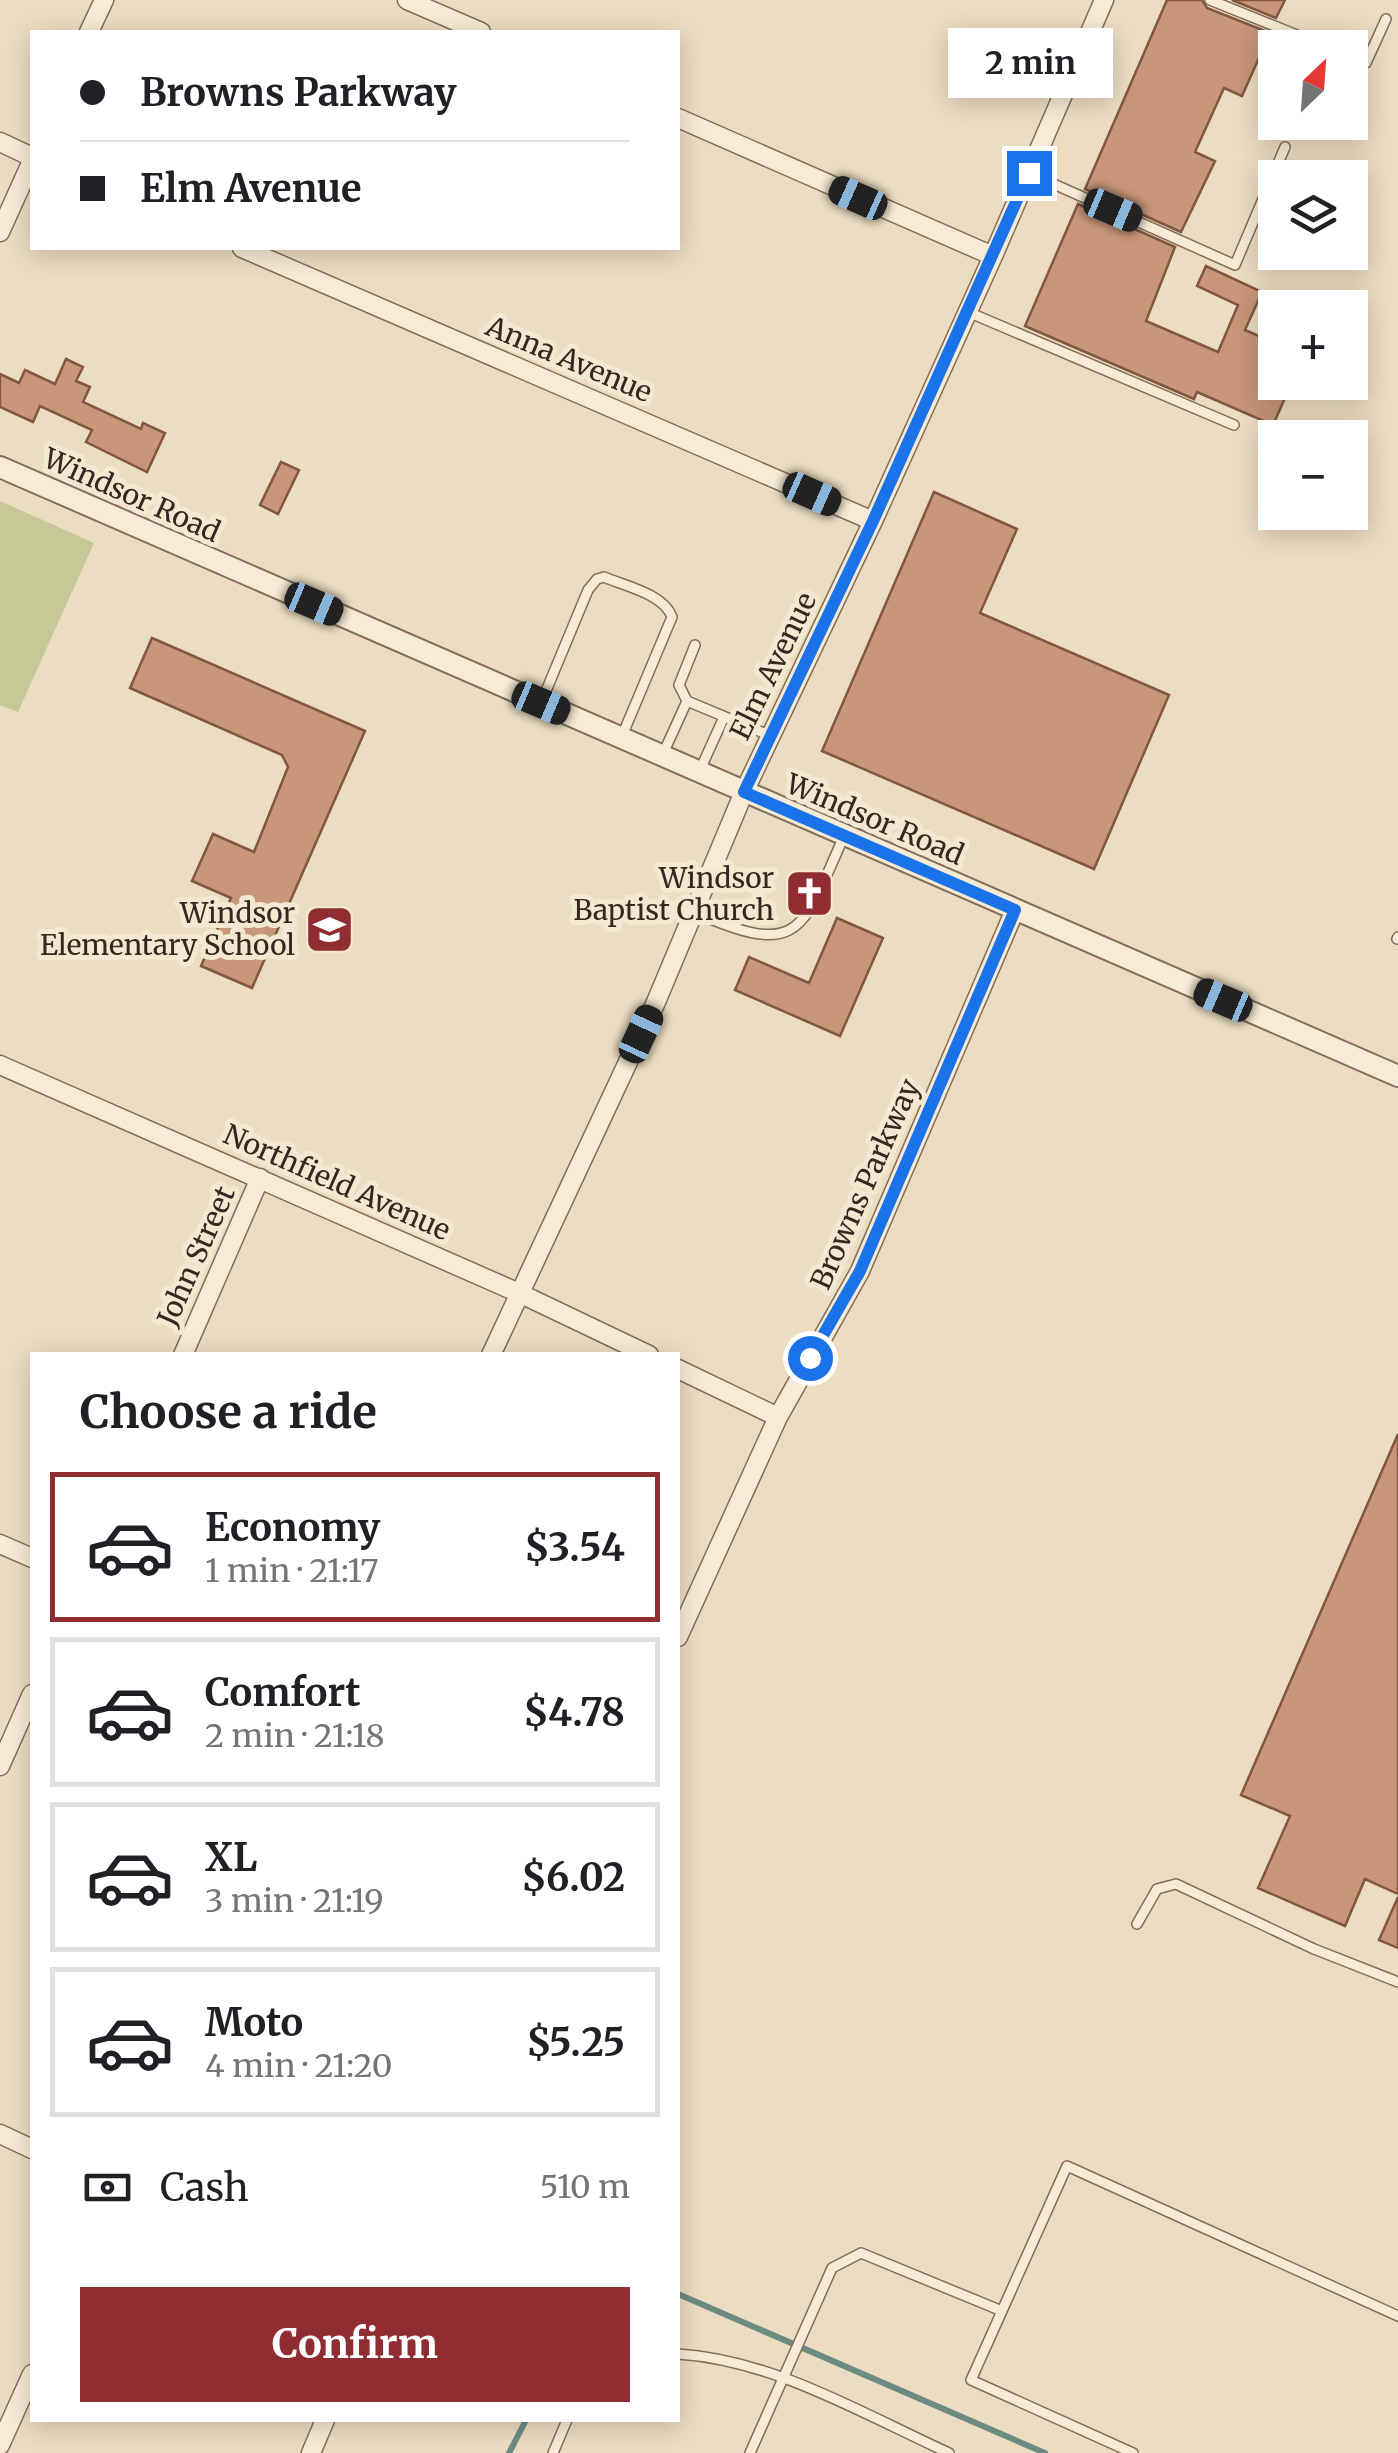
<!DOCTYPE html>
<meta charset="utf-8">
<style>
:root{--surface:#fff;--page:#f2f2f2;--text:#202124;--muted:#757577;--line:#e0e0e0;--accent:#902d33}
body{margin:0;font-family:Merriweather,serif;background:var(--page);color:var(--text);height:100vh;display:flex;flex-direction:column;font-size:38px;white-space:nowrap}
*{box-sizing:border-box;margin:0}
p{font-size:32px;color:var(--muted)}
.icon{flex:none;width:55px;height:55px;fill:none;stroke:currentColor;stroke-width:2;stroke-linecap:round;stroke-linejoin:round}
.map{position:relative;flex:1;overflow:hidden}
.drawer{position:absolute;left:30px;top:1352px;width:650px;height:1070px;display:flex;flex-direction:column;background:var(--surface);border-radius:0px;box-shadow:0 5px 25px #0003}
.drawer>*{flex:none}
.hud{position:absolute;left:30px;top:30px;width:650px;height:220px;border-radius:0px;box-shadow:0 5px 25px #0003;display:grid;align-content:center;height:220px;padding:0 50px;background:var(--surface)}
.needle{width:65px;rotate:25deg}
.buttons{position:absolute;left:1258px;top:30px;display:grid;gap:20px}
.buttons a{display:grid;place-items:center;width:110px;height:110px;border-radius:0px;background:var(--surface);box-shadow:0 5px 25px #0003;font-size:50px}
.end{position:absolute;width:45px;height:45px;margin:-22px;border:12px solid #1a73e8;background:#fff;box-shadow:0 0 0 5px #fff}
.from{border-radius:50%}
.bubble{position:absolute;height:70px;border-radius:0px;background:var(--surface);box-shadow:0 5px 25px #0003;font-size:32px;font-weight:700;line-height:70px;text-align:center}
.car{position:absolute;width:30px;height:60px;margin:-30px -15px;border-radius:12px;box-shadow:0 0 8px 2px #0007;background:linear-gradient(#222 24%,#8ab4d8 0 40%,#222 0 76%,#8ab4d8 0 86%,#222 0)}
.hud b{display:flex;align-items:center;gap:35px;height:95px;font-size:38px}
.hud b+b{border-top:2px solid var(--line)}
.hud i{width:25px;height:25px;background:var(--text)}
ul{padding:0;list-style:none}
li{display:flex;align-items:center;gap:30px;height:150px;margin:0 20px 15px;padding:0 30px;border:5px solid var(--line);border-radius:0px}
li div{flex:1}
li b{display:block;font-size:38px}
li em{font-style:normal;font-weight:700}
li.active{border-color:var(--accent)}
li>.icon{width:90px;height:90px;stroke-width:1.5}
h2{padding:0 50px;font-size:45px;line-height:120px}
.pay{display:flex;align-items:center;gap:25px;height:110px;padding:0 50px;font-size:38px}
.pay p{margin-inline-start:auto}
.button{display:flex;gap:20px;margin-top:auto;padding:20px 50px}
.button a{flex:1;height:115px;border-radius:0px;background:var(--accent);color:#fff;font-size:40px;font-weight:700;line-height:115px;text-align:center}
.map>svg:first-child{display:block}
.green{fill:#c6c997}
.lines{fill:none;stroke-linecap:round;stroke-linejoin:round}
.stream{stroke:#6c8c82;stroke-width:6}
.building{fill:#c89679;stroke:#825741;stroke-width:2.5}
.service-casing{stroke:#846e5a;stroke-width:12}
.minor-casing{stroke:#846e5a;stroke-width:21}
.tertiary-casing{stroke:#846e5a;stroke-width:24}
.service{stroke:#f7ebd5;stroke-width:9}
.minor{stroke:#f7ebd5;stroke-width:18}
.tertiary{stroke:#f7ebd5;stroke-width:20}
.route{stroke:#1a73e8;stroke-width:12}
.labels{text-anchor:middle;stroke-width:10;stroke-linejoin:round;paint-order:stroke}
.street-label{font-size:28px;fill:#35281e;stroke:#f3e8d1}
.poi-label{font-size:28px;fill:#35281e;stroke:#f3e8d1;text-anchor:end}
</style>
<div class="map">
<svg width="1398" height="2453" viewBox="0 0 1398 2453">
<rect width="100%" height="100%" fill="#ecddc2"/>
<!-- green -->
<path class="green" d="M0,501L94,543L18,712L0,705Z"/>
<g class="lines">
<!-- stream -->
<path class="stream" d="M678,2294L1045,2453
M509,2453L526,2420"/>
</g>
<!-- building -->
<path class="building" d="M1167,0H1202L1207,8L1270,33L1242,96L1224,88L1195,152L1215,161L1181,232L1085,189Z
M1232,0H1285L1276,18Z
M1078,204L1175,247L1146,321L1218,352L1238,305L1197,286L1206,266L1262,292L1245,330L1275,343V382H1292L1273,425L1197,392L1194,399L1025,326Z
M66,359L83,367L76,381L90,387L83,402L141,429L143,423L165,433L147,472L86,442L92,430L40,406L33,422L0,407V374L19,383L25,370L55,384Z
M281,462L299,470L278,514L260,505Z
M934,492L1017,529L980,613L1169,695L1094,869L822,751Z
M152,638L365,731L252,988L201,966L231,898L192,881L213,834L254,852L288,767L282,755L130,688Z
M837,918L883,938L840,1036L735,990L749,957L809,983Z
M1398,1434V1894L1365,1879L1345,1926L1258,1888L1290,1816L1241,1795Z
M1398,1897V1948L1379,1940Z"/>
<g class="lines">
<defs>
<path id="service" d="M1210,0L1329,48
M1350,56L1366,63L1386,19
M1029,173L1235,265L1285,147
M968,312L1234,425
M687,701L679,685L695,645
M541,703L588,590L597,579L604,577C625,586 664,594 672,617L622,736
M662,756L687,701L771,736
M700,770L724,717
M694,912C802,960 802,930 844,836
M1397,939L1398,937
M1137,1924L1157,1889L1176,1884L1314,1949L1398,1982
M678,2354C774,2360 863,2414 949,2453
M553,2453L567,2420
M750,2453L832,2268L861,2253L1002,2311
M1133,2453L971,2380L1067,2166L1398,2316"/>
<path id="minor" d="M407,0L481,32
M89,32L104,0
M678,118L993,256
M0,142L32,157
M0,232L32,161
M242,248L873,521
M0,1065L519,1293L649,1355
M183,1355L260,1178
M491,1355L656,1002L744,792L873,521L993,256L1104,0
M678,1369L778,1417
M0,1544L32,1558
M678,1637L778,1417L860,1271L1015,910
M0,1766L32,1694
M0,2134L32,2149
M0,2445L32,2374
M311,2453L325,2420"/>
<path id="tertiary" d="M0,467L1398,1076"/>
</defs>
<!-- service casing -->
<use href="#service" class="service-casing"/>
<!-- minor casing -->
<use href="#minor" class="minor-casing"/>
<!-- tertiary casing -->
<use href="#tertiary" class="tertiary-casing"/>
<!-- service -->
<use href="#service" class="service"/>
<!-- minor -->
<use href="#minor" class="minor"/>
<!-- tertiary -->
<use href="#tertiary" class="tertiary"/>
</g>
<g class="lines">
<!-- route -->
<path class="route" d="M810,1358L860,1271L1015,910L744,792L873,521L1029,173"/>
</g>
<!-- icons -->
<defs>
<symbol id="church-square" viewBox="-11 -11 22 22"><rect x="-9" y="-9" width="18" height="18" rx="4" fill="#902d33" stroke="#f3e8d1"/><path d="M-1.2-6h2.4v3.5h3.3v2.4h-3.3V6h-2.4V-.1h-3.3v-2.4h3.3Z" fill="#fff"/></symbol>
<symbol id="school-square" viewBox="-11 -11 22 22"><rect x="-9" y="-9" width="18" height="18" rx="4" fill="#902d33" stroke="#f3e8d1"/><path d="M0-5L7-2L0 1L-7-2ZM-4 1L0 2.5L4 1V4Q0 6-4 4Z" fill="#fff"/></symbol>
</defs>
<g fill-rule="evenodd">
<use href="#church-square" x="782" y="866" width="55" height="55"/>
<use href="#school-square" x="302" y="902" width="55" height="55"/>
</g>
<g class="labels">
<!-- street labels -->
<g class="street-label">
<text transform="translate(569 359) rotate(23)" y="10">Anna Avenue</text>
<text transform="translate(132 495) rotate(24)" y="10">Windsor Road</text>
<text transform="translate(773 666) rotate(-64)" y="10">Elm Avenue</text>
<text transform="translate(875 819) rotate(23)" y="10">Windsor Road</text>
<text transform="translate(337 1182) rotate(24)" y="10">Northfield Avenue</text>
<text transform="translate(865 1184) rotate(-66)" y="10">Browns Parkway</text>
<text transform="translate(196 1256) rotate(-66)" y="10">John Street</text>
</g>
<!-- poi labels -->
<g class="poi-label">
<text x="774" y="888">Windsor<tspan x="774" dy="32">Baptist Church</tspan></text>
<text x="295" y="923">Windsor<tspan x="295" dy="32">Elementary School</tspan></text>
</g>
</g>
</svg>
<div class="buttons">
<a><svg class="needle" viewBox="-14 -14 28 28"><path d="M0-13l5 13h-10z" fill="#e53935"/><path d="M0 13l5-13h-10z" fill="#757577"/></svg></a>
<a><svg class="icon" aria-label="layers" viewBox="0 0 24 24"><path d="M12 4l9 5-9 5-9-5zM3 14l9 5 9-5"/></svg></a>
<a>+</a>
<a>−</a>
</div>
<i class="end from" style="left:810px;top:1358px"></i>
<i class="end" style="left:1029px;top:173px"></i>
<div class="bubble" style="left:948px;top:28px;width:165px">2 min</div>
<i class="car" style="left:858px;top:198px;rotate:294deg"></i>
<i class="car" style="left:1113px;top:210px;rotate:113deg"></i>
<i class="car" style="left:812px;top:494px;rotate:114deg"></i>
<i class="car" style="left:314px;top:604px;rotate:113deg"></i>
<i class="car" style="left:541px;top:703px;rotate:113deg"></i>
<i class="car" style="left:1223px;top:1000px;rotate:293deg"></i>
<i class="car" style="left:641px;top:1034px;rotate:25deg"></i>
<div class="hud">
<b><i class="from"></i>Browns Parkway</b>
<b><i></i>Elm Avenue</b>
</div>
<section class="drawer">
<h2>Choose a ride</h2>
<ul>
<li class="active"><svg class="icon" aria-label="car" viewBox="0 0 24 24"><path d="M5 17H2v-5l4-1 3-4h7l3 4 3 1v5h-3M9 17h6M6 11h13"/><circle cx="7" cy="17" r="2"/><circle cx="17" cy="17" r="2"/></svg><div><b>Economy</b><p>1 min · 21:17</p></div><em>$3.54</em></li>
<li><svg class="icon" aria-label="car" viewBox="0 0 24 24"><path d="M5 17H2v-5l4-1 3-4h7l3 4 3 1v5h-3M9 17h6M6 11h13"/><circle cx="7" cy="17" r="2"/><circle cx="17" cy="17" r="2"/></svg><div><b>Comfort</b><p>2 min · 21:18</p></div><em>$4.78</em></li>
<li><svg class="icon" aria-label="car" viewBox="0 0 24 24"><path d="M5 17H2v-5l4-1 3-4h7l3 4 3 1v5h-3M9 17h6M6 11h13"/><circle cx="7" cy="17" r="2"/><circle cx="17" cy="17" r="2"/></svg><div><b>XL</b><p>3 min · 21:19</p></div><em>$6.02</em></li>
<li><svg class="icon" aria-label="car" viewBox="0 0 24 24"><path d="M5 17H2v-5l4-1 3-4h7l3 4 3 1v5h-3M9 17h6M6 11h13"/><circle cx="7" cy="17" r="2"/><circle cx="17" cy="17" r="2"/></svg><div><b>Moto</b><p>4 min · 21:20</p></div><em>$5.25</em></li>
</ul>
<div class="pay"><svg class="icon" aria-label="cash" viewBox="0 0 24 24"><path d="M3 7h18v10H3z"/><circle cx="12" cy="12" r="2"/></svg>Cash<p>510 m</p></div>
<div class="button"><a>Confirm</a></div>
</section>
</div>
